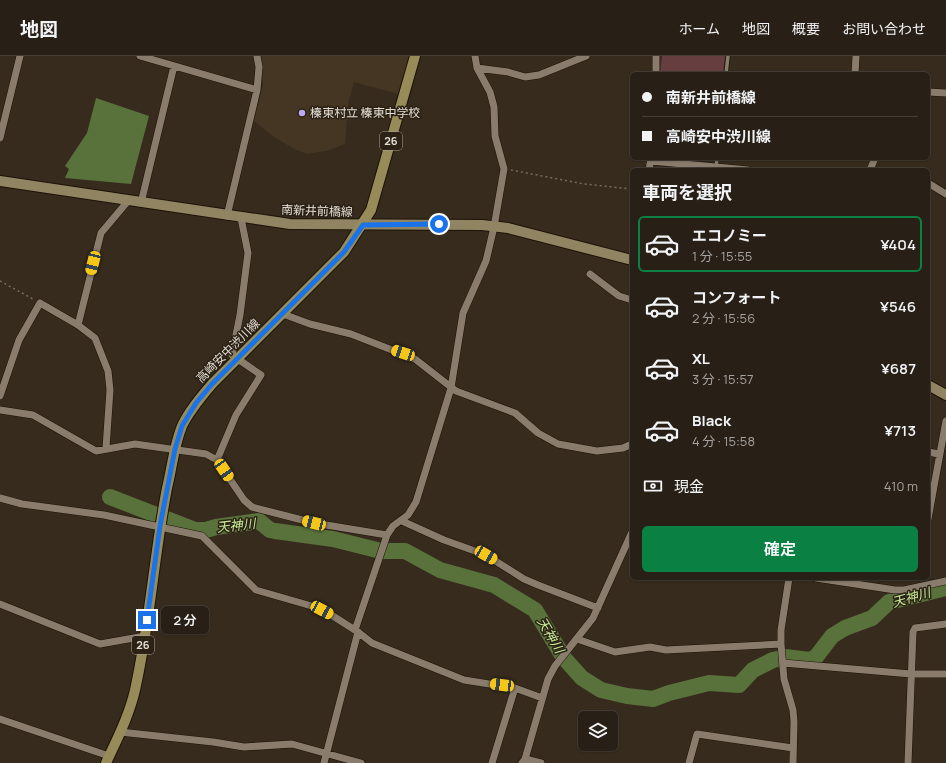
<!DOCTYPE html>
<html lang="ja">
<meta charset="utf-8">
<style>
:root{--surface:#282016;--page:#30281f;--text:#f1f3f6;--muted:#a5a3a1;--line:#443e35;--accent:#0b8043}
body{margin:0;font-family:Manrope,"Noto Sans JP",sans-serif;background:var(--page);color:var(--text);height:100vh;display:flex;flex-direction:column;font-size:15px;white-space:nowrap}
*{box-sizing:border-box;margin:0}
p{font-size:13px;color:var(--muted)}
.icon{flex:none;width:22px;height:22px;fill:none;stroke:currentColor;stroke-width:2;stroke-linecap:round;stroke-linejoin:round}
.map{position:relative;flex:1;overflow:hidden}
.drawer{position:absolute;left:630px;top:112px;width:300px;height:412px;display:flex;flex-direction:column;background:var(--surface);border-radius:6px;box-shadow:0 1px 3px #0004,0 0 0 1px var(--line)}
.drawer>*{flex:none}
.banner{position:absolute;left:630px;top:16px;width:300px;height:88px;border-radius:6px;box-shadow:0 1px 3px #0004,0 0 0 1px var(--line);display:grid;align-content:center;height:88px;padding:0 12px;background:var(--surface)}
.buttons{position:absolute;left:578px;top:655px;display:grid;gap:8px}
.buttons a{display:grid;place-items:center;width:40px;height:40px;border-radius:6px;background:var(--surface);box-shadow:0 1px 3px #0004,0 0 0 1px var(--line);font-size:20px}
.end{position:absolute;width:18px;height:18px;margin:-9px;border:5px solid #1a73e8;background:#fff;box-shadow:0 0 0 2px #fff}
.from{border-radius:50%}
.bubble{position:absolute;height:28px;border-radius:6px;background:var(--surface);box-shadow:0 1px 3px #0004,0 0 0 1px var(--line);font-size:13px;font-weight:600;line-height:28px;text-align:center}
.car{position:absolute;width:12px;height:24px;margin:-12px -6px;border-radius:5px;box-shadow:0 0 3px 1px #0007;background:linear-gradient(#f5c518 24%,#345 0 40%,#f5c518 0 76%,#345 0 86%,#f5c518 0)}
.banner b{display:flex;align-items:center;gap:14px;height:38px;font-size:15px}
.banner b+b{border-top:1px solid var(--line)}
.banner i{width:10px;height:10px;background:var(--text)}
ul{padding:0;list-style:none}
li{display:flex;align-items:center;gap:12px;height:56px;margin:0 8px 6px;padding:0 4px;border:2px solid transparent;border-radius:6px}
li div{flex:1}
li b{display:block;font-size:15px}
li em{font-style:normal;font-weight:600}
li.selected{border-color:var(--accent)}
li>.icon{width:36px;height:36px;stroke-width:1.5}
h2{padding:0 12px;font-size:18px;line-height:48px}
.pay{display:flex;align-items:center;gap:10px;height:44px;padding:0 12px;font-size:15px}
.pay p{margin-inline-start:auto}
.primary-button{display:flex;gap:8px;margin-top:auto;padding:8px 12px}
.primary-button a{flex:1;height:46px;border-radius:6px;background:var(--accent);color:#fff;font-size:16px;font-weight:600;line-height:46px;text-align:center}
header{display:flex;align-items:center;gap:24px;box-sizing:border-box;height:56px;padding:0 20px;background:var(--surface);border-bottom:1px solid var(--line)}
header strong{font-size:19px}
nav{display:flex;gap:22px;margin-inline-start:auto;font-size:14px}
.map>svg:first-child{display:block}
.built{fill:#453623}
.green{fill:#673e40}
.water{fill:#59713b}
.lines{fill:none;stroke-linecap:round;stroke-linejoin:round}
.river{stroke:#59713b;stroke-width:16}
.service-casing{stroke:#1d1306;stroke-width:5}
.minor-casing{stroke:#1d1306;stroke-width:8}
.secondary-casing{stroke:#1d1306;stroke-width:12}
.primary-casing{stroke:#1d1306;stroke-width:12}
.path{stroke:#766c60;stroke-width:1.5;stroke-dasharray:2 3;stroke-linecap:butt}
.service{stroke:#897c6c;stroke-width:3.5}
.minor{stroke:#897c6c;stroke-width:7}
.secondary{stroke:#908463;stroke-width:10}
.primary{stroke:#978c59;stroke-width:10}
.route{stroke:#1a73e8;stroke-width:5}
.poi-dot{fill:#baaaf6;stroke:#2b2114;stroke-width:1.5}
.labels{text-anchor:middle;stroke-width:3;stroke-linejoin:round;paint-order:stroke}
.shield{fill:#2b2114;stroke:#aca49a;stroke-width:1}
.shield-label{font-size:11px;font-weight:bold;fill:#e3dcd3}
.poi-label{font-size:12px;fill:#e3dcd3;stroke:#2b2114;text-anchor:start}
.street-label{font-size:12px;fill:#e3dcd3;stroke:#2b2114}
.water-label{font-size:13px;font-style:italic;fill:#c6ec9a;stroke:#2b2114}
</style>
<header>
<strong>地図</strong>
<nav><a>ホーム</a><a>地図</a><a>概要</a><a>お問い合わせ</a></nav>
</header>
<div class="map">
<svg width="946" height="707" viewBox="0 0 946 707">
<rect width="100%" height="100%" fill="#362b1d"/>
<!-- built -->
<path class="built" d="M261,0H409L398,38L354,26L348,48L345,88L326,95L307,98L294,93L274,81L254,65L263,30Z"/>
<!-- green -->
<path class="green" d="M662,0H725L723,18H660Z"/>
<!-- water -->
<path class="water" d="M96,42L149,60L131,128L65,122L69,113L65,110L87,77Z"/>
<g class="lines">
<!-- river -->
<path class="river" d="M110,441L195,474H206L216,471L259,465L270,474L275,475L333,483L381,495H405L440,514L494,529L535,554L564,602L582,622L601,634L627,640L653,643L669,637L709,627L739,629L753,614L773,604L785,601L810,604L816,601L832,580L845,572L872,562L889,546L946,532"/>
<defs>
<path id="service" d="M726,18L728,0
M716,111L717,102"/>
<path id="minor" d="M140,0L257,34
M477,12L508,16L525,21L539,19L586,0
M656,18V0
M855,18L856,0
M928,36L946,37
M0,82L20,0
M651,105L748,114
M649,114L651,102
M870,114L875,102
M928,127L946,138
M141,147L174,10
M227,160L257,34L259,11L257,0
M590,218L619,240L632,244
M283,258L310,268L351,278L415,303L456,335L515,357L538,377L558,388L597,395L623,392L632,388
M78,269L101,177L128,145
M0,340L19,284L40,247L78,269L95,282L108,315L110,334L106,392
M0,354L33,359L96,395L135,388L206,398L217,404L244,444L252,451L314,467L387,479
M928,396L939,398
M217,404L236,359L261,319L232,299L240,259L248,197L241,162
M0,442L22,448L104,459L202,480L256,534L322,553L358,576L372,587L464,624L515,632L542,642
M928,463L946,365
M402,465L444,484L486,499L524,523L538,529L598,552
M789,522L781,574V588L784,623L793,654L794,666L793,707
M816,522L895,534H904L946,525
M0,548L100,588L145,580
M355,574L387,479L393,470L408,459L416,446L451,332L463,257L486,205L494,171L504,113L495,80L494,51L490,36L477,12L475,0
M577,583L615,596L650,591L666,594L781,588
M783,607L911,618H946
M0,663L109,700
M120,676L213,686L244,691L292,688L361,707
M525,703L541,707
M324,707L358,576
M492,707L515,632
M522,707L525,703L548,623L555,610L593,562L632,476
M689,707L697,678L793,692
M908,707L913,576L915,572L946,568"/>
<path id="secondary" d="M0,125L290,168L482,169L508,172L632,204
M928,329L946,339"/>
<path id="primary" d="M106,707C117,683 129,660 135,634C150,567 154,499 167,432C172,412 174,389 182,370C189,355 201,341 212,328L344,196L371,154L415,0"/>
</defs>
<!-- service casing -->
<use href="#service" class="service-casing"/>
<!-- minor casing -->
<use href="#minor" class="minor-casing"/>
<!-- secondary casing -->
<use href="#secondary" class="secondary-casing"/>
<!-- primary casing -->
<use href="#primary" class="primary-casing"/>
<!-- path -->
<path class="path" d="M511,114L584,128L632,133
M0,225L33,243"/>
<!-- service -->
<use href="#service" class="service"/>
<!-- minor -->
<use href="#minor" class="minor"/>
<!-- secondary -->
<use href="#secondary" class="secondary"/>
<!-- primary -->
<use href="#primary" class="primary"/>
</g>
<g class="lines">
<!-- route -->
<path class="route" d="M147,564L160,470L175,393L182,370L196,347L212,328L344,196L363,169L439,168"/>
</g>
<!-- markers -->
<circle class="poi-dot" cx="302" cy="57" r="4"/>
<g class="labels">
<!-- shield labels -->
<g class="shield">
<rect x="380" y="76" width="22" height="18" rx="3"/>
<rect x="132" y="580" width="22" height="18" rx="3"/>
</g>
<g class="shield-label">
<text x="391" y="89">26</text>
<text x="143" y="593">26</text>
</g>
<!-- poi labels -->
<g class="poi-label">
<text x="310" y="61">榛東村立 榛東中学校</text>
</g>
<!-- street labels -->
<g class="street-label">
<text transform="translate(317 155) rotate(2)" y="4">南新井前橋線</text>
<text transform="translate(228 295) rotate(-45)" y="4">高崎安中渋川線</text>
</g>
<!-- water labels -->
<g class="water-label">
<text transform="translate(236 469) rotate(-6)" y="5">天神川</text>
<text transform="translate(911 541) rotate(-16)" y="5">天神川</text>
<text transform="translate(551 579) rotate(59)" y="5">天神川</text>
</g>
</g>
</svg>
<div class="buttons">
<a><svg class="icon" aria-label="layers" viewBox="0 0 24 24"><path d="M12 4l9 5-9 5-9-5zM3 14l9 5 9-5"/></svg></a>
</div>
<i class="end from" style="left:439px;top:168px"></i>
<i class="end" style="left:147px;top:564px"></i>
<div class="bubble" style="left:161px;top:550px;width:48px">2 分</div>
<i class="car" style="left:93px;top:207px;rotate:194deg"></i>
<i class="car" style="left:403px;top:297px;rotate:288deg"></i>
<i class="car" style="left:224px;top:414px;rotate:146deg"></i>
<i class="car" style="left:314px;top:467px;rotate:284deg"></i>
<i class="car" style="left:486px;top:499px;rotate:120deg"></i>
<i class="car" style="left:322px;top:554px;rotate:118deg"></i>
<i class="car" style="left:502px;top:629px;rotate:277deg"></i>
<div class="banner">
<b><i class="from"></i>南新井前橋線</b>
<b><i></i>高崎安中渋川線</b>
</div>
<section class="drawer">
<h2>車両を選択</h2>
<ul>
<li class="selected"><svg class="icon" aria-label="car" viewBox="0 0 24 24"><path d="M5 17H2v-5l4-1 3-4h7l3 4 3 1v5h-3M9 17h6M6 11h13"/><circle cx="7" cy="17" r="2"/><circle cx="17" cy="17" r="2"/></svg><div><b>エコノミー</b><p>1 分 · 15:55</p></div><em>¥404</em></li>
<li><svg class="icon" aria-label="car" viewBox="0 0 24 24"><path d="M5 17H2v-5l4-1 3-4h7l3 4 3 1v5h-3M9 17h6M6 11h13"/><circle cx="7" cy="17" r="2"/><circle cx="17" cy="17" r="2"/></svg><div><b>コンフォート</b><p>2 分 · 15:56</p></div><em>¥546</em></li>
<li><svg class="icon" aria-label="car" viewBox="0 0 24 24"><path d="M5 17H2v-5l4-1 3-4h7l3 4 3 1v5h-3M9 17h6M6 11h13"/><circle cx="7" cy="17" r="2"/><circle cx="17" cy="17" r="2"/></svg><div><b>XL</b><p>3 分 · 15:57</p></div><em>¥687</em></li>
<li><svg class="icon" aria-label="car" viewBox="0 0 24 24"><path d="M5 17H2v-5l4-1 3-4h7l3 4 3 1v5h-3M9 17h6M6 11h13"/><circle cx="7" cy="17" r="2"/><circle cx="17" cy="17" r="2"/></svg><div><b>Black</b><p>4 分 · 15:58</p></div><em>¥713</em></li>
</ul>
<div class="pay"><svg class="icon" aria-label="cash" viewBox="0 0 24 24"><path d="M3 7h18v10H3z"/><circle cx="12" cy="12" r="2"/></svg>現金<p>410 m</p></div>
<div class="primary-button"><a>確定</a></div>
</section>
</div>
